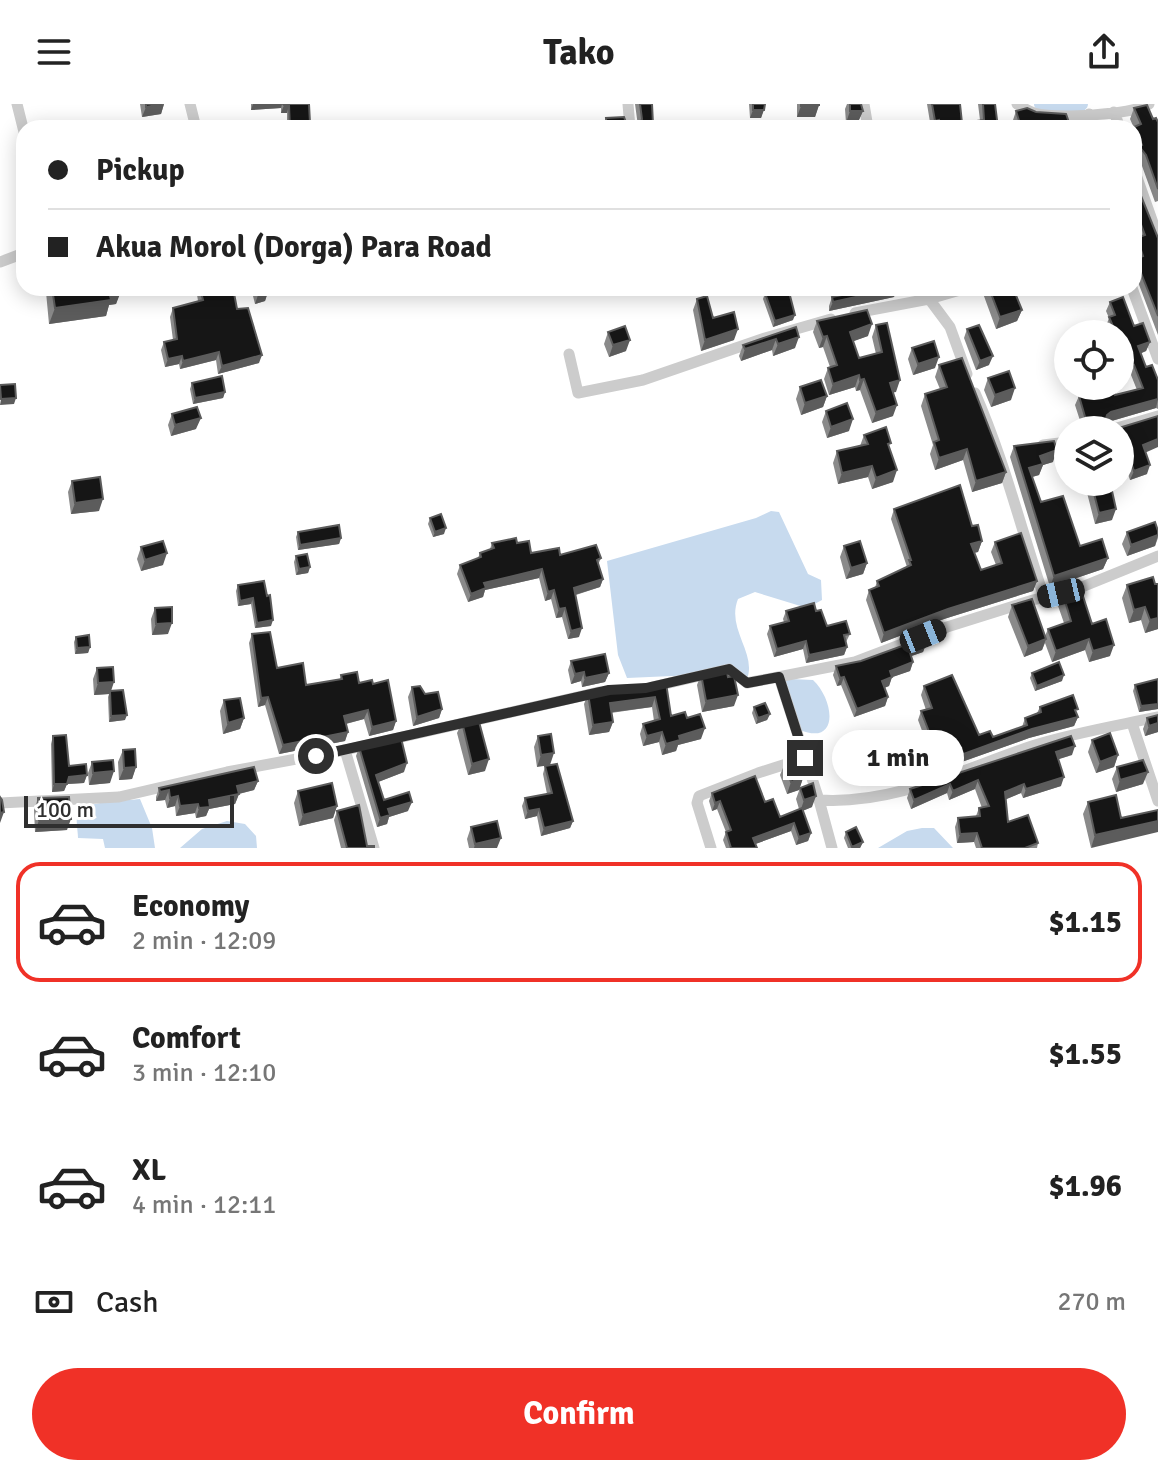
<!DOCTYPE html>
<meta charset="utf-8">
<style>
:root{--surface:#fff;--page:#f6f6f6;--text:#222;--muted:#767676;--line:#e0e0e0;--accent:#f03127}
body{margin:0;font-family:Signika,sans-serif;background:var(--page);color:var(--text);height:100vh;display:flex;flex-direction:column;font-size:30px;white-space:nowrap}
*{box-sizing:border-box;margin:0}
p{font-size:26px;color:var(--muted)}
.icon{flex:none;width:44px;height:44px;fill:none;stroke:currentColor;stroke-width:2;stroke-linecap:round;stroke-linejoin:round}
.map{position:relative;height:744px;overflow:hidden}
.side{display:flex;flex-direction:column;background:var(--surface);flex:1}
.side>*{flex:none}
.guide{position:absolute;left:16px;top:16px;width:1126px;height:176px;border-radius:24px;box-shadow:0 4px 20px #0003;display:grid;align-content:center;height:176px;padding:0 32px;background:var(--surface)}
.fabs{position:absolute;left:1054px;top:216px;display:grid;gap:16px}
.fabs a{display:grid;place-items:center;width:80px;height:80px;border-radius:50%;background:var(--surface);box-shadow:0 4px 20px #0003;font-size:40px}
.scale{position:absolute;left:24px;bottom:20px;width:210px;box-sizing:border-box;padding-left:8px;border:4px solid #2f2f2f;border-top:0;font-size:22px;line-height:28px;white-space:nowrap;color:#2f2f2f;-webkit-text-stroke:6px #fff;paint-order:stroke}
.end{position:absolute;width:36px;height:36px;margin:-18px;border:10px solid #2f2f2f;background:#fff;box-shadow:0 0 0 4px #fff}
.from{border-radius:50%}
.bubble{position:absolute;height:56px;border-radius:28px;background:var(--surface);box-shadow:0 4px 20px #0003;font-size:26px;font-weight:700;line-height:56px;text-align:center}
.car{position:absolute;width:24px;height:48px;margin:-24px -12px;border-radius:10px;box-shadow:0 0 6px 2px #0007;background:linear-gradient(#222 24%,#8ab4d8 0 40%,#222 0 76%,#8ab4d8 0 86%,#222 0)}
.guide b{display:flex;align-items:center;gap:28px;height:76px;font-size:30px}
.guide b+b{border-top:2px solid var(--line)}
.guide i{width:20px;height:20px;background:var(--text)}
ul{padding:14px 0 0;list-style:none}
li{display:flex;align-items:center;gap:24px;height:120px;margin:0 16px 12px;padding:0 16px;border:4px solid transparent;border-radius:24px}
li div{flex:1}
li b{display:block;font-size:30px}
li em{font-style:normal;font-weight:700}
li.on{border-color:var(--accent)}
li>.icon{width:72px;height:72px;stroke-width:1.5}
.pay{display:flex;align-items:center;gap:20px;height:88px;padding:0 32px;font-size:30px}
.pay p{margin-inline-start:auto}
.primary-button{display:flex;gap:16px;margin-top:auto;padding:16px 32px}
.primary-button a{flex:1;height:92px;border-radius:48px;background:var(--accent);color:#fff;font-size:32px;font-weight:700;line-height:92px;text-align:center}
header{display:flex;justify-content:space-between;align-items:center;height:104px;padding:0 32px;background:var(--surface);font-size:36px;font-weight:700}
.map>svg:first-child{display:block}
.water{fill:#c7daee}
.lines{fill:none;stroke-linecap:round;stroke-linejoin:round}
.canal{stroke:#c7daee;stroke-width:14}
.minor{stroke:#ccc;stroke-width:11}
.wall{fill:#8a8a8a}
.shaded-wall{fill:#5c5c5c}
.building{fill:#161616;stroke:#5c5c5c;stroke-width:2}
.route{stroke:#2f2f2f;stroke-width:10}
</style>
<header><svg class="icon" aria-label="menu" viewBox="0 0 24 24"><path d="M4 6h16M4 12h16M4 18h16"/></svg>Tako<svg class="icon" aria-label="share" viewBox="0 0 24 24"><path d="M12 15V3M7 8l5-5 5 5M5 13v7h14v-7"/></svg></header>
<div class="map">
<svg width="1158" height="744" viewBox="0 0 1158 744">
<rect width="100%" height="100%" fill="#fff"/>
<!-- water -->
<path class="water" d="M771,407L779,408L808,470L821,476L822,496L807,504L755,488L738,495C726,525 757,549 747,575L739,569L627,574L618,551L607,457L756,414Z
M790,575L813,576C835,597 839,642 800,626L783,577Z
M140,695L152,724L155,744H105L103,735L78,734C78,728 76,719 77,713C80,696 125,697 140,695Z
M227,717L245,720L256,732L257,744H180L202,725Z
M922,724H934L953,744H878L907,727Z"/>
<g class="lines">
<!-- canal -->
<path class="canal" d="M1041,0L1054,7L1081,0"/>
<!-- minor -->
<path class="minor" d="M17,0L24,28
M190,0L196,24
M628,0L630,24
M864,0L868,24
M1017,0C1022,3 1028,7 1034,9C1056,15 1131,11 1149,0
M1114,8L1120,24
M1089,10L1090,24
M1134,65L1158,133
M0,158L24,149
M921,184L950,223L967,270
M1132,184L1158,255
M855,209L929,195L967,184
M569,250L578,289L643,276L765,234L831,215
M975,289C1004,355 1021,425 1044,493
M1110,326L1158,312
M1043,341L1068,338
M779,573L819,696L832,744
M652,583L729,565L747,579L855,558L947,523L1033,496L1077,485L1158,452
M1132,619L1158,697
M345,646L374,744
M819,696C894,701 963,665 1032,642C1073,629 1116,622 1158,613
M0,699L119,693L227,668L345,646L599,588
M711,744L697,699L699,692L758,669L805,654"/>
</g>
<!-- wall -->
<path class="wall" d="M140,0H164L161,10L142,13Z
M251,0H309L310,19L314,24H287V9H281V4L251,6Z
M635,0H652L653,20L657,24H603L606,14L633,24L638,22Z
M749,0H765L761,14H750Z
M797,0H819V1L815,13H797Z
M847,0H861L863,7L858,18L846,19L845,5Z
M927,0H960L962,19L980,16L978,0H995L998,24H931Z
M1134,4L1158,18V97L1155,98L1142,62L1135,53L1136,49L1134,43V24L1130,15Z
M1016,7L1071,24H1015L1013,16Z
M1134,94L1158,134V231L1138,178L1134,177V155L1137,154L1134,142L1137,134L1139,133L1134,120Z
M47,184H121L116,200L109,201L106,212L49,220L46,188Z
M196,184H233L237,205L259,259L218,270L216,256L180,265L179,260L165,263L161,246L164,238L173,236L170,213L173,204L198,197Z
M251,184H269L265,197L255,200Z
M775,184H808L789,188L793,216L773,223L763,195L765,189Z
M835,184H897L894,193L829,207V202L832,193L837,192Z
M981,184H1013L1022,206L1017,217L996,225Z
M697,195L713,214L734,236L701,247L693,206Z
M1110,198L1150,238L1146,247L1141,249L1146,263L1158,276V305L1156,304L1108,318L1104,320L1102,326H1083L1075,301L1079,292L1082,291L1079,282H1112L1115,291L1137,286L1131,271L1127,272L1124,264L1120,265V230H1109L1106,222L1109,214L1106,207Z
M817,217L868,232L853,237L859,254L876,250L872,233L876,221L896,288H893V312L872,319L860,286L856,287L855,283L829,291L824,275L828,264L830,263L823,243L819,244L813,228Z
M796,223L795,244L773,252L772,246L741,257L739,252L743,241Z
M967,225L989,261L976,266L964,234Z
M608,228L626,247L609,253L604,240Z
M912,244L935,264L913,271L908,255Z
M939,261L1006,368L1002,379L972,388L963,356L935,366L930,350L933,341L921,302L925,290L940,285L935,273Z
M988,274L1011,296L991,303L984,286Z
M192,279L225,288L223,294L193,300L190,285Z
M800,283L827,292L823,303L801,311L796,295Z
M826,307L849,327L827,334L822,318Z
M172,310L196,325L171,332L168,321Z
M1119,324L1146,348L1147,370L1130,376L1120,347V326H1118Z
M864,331L890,344L893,378L872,385L868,373L838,380L833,359L837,347L860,342Z
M1014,342L1053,358L1043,361L1039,371L1032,373L1041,398L1080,442L1108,454L1103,465L1050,483L1010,353Z
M72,377L99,407L71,410L68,388Z
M1086,378H1110L1112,416L1095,420L1085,381Z
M894,405L972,422L982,437L978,448L974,449L981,466L996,461L991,448L995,438L1037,477L1033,487L944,515L881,539L866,496L869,486L875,484L877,477L907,463L891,415Z
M430,414L444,430L433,433L428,420Z
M1158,427V434L1155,442L1127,452L1122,440L1127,428Z
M298,428L341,434L339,440L298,446L296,433Z
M492,439H517L531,449L601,454L598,461L603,475L600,483L576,491L579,533L568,535L562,513L556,514L551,495L545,497L539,474L485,486L483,493L468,498L457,470L460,461L478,454L480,449L490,445Z
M844,442L867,459L863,470L846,475L840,453Z
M141,443L163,461L141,467L137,455Z
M296,452L310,463L308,469L296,471L294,458Z
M1153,473L1158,525L1145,529L1141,516L1129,519L1122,494L1127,481Z
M264,477L271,522L255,524L251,500L238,502L236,487L238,481Z
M1062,487L1092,520L1110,552L1089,558L1085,546L1052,558L1045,539L1042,546L1024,553L1008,513L1012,501L1045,532L1048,525L1064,519L1057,499Z
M155,504L168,530L152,531L151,515Z
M786,507H816L827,522L850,530L846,538L847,543L844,551L806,559L803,545L774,553L767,530L770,522L784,518L783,515Z
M252,530L277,564L306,581L340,575L341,571L359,579L396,617L393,626L369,632L364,615L346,620L348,628L345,637L279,650L265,601L258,603L249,539Z
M76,533L90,543L88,549L75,550L74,538Z
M926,540L923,548L911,552L913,558L910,567L892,573L889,582L884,584L888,593L885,602L854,613L841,581L837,582L833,571L836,562L861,557Z
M571,557L609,569L605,578L582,583L581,577L571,580L568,566Z
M97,564L111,587L125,616L109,618L108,593L109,590L94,591L93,575Z
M1032,569L1062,577L1035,587L1030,574Z
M701,570L728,573L734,602L702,608L697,581Z
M1158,575V605L1139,608L1133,587L1135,581Z
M666,579L671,612L687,614L701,635L678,641L676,647L662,651L659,638L643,642L640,630L643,620L654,617L652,603L611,609L613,618L609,628L589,631L584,600L588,590Z
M924,582L979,631L993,633L1022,623L1025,614L1037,609L1040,603L1076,609L1078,613L1074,622L1029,634L925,671L891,681L887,669L890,661L930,648L918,616L921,607L926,606L921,591Z
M412,583L425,590L442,605L439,614L413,622L408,593Z
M224,596L244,614L240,625L223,630L220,607Z
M754,603L770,610L767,616L756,620L752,609Z
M1158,611V628L1145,632L1143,625L1147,614Z
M462,618L485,667L468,671L457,629Z
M53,632L69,662L87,671L84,679L67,680L64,687L52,688L51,640Z
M538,632L554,649L537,663L534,643Z
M1092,636L1118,651L1114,663L1096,669L1088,648Z
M359,643L404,668L378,678L384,696L408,707L389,713L387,720L377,723L356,652Z
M123,646L136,663L132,675L119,676L118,658Z
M1072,651L1058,655L1061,682L1023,694L1021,689L1006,695L1008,718L1038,739L1037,744H976L974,738L957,739L955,723L958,714L976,712L979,704H982L975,685L949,696L947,689L911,705L907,694L910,685Z
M92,658L110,679L89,681L88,669Z
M785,659L803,674L799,686L787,690L780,671Z
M545,662L573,717L570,724L541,732L537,712L525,715L522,702L525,694L547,690L543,670Z
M1117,663L1143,680L1116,688L1112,675Z
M258,677L254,686L239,690L235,700L209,705L206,712L196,714L195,709L176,712L175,702L167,704L165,696L156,697V693L159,684Z
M800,684L812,703L802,707L811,729L808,737L796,741L791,727L755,740L757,744H726L723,736L726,728L717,705L712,707L709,697L712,689L765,698L780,713L799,705L796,695Z
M298,687L337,702L333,714L299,722L294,699Z
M1116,691L1091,744L1083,710L1088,698Z
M38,694L67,726L35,728L34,706Z
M337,707L367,742L374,744H341L334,716Z
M471,723L497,744H469L467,735Z
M846,728L863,738L860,744H848L844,734Z"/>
<!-- shaded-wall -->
<path class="shaded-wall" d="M164,0L161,10L142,13L146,3Z
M253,0H282L281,4L251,6Z
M284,1H289L287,9H281Z
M819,1L815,13H797L801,2Z
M753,6H764L761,14H750Z
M850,7H863L858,18L846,19Z
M939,16L936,24H932L935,17Z
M789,184H808L787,189Z
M897,184L894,193L829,207L833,198Z
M1108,184H1122L1106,190Z
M122,185L116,200L109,201L106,212L49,220L55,204Z
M269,185L265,197L255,200L259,188Z
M1022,206L1017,217L996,225L1000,213Z
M795,211L793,216L773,223L775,217Z
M872,220L868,232L846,240L850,228Z
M738,225L734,236L701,247L705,236Z
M827,232L823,243L819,244L823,233Z
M799,233L795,244L773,252L778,240Z
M776,235L772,246L741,257L745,245Z
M630,236L626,247L609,253L613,241Z
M1150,238L1146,247L1135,252L1138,242Z
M219,248L216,256L180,265L183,257Z
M262,251L259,259L218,270L222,262Z
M182,252L179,260L165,263L168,255Z
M993,252L989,261L976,266L980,257Z
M939,253L935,264L913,271L918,260Z
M1127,254L1124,264L1120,265L1123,256Z
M1134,261L1131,271L1127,272L1130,263Z
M859,271L855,283L829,291L833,280Z
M864,275L860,286L856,287L860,276Z
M900,276L896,288L886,290L890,279Z
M1015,284L1011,296L991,303L995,291Z
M225,288L223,294L193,300L195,294Z
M827,292L823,303L801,311L805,299Z
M16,294L14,300L0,301L1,295Z
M1158,295L1156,304L1108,318L1104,320L1102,326H1087L1088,323L1111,308Z
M897,301L893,312L872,319L876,308Z
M201,314L196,325L171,332L175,321Z
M853,315L849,327L827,334L831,323Z
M1158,335V343L1140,351L1143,341Z
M967,345L963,356L935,366L939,354Z
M1057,346L1053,358L1043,361L1039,371L1025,375L1029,364L1040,352Z
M1150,361L1147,370L1130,376L1134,367Z
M872,362L868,373L838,380L842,369Z
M897,366L893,378L872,385L876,374Z
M1006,368L1002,379L972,388L976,377Z
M103,395L99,407L71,410L75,399Z
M1116,405L1112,416L1095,420L1099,409Z
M446,424L444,430L433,433L435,428Z
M1158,431L1155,442L1127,452L1131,441Z
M341,434L339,440L298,446L300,441Z
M982,437L978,448L967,450L971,440Z
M167,449L163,461L141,467L145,456Z
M1108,454L1103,465L1050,483L1054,472Z
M867,459L863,470L846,475L851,464Z
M310,463L308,469L296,471L299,465Z
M542,465L539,474L485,486L483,493L468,498L471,490L484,479Z
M603,475L600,483L571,492L574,484Z
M1037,477L1033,487L944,515L881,539L884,529L948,505Z
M554,486L551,495L545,497L548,488Z
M253,494L251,500L238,502L240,497Z
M1145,503L1141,516L1129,519L1134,506Z
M565,504L562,513L556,514L559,505Z
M1158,514V525L1145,529L1150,516Z
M273,516L271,522L255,524L257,519Z
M172,519L168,530L152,531L156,520Z
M582,524L579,533L568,535L571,527Z
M1046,535L1042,546L1024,553L1028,542Z
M1089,535L1085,546L1052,558L1056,547Z
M806,537L803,545L774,553L777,545Z
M926,540L923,548L906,554L909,546Z
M1114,541L1110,552L1089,558L1093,547Z
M90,543L88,549L75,550L77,544Z
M847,543L844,551L806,559L809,551Z
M913,558L910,567L887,575L890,567Z
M584,568L581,577L571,580L575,570Z
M609,569L605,578L582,583L585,574Z
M1064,571L1062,577L1035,587L1037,582Z
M844,573L841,581L837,582L840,574Z
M892,573L889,582L879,586L882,577Z
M114,578L110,590V587L109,590L94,591L98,579Z
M738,591L734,602L702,608L706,597Z
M268,593L265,601L258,603L261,594Z
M655,593L652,603L606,609L610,599Z
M888,593L885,602L854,613L857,605Z
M1158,600V605L1139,608L1141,602Z
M442,605L439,614L413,622L417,613Z
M368,606L364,615L341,621L344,612Z
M770,610L767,616L756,620L758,614Z
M127,611L125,616L109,618L111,612Z
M1078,613L1074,622L1029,634L925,671L891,681L894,672L1032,625Z
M244,614L240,625L223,630L228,619Z
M396,617L393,626L369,632L372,623Z
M613,618L609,628L589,631L593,621Z
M1158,619V628L1145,632L1149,622Z
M705,624L701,635L678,641L676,647L662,651L666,640L679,632Z
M348,628L345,637L279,650L283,641Z
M662,628L659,638L643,642L647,632Z
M1075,642L1072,651L1053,657L1056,648Z
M554,649L550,661L537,663L541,651Z
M1118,651L1114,663L1096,669L1100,658Z
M489,655L485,667L468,671L472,660Z
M407,659L404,668L373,680L376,671Z
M136,663L132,675L119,676L124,664Z
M114,667L110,679L89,681L93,669Z
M1148,668L1143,680L1116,688L1120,676Z
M87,671L84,679L67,680L64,687L52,688L54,680L69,673Z
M1064,673L1061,682L1023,694L1026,685Z
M803,674L799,686L787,690L791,678Z
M978,676L975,685L949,696L953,687Z
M258,677L254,686L234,691L239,690L235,700L209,705L206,712L196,714L199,704L209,696L237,682Z
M950,680L947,689L911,705L914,696Z
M1024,680L1021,689L1002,697L1005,688Z
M169,686L165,696L156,697L160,688Z
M178,692L175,702L167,704L170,694Z
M816,692L812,703L800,708L804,696Z
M720,697L717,705L712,707L715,699Z
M412,698L408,707L389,713L387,720L377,723L380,714L388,705Z
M198,700L195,709L176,712L180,702Z
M337,702L333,714L299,722L303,711Z
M539,705L537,712L525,715L528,707Z
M4,708L0,719V709Z
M71,715L67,726L35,728L39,716Z
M573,717L570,724L541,732L544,724Z
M1158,717V728L1091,744L1095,731Z
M794,719L791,727L750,742L753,734Z
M811,729L808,737L796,741L799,733Z
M977,729L974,738L957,739L960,730Z
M501,734L497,744H474L475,740Z
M863,738L860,744H852V743Z"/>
<!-- building -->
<path class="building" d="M146,0H162L146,3Z
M283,0H309L310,19H313L314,24H290L289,1H284Z
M640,0H652L653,20H656L657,24H607L606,14L624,13L627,21L633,24L639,22L642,15Z
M753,0H765L764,6H753Z
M801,0H819V1L801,2Z
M850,0H861L863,7H850Z
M932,0H960L962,19L984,16L983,0H995L998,24H940L939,16L935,17Z
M1147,1L1153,15L1156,14L1158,18V85L1146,51L1139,42L1142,41L1134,23L1141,20L1134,4Z
M1027,4L1036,8L1066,10L1071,24H1020L1021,23L1016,7Z
M1141,92L1158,134V212L1141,169L1134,167V155L1143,152L1137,134L1145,131L1134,102V94Z
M52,184H121L122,185L109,187L111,196L55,204Z
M200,184H233L237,205L248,204L262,251L222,262L219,248L183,257L182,252L168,255L164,238L177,235L173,204L203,196Z
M258,184H269V185L259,188Z
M775,184H788L795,211L775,217L765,189Z
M840,184H897L833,198L832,193L842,191Z
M989,184H1013L1022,206L1000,213Z
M707,192L713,214L734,208L738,225L705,236L697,195Z
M1123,193L1134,222L1143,219L1150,238L1138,242L1146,263L1152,261L1158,276V295L1111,308L1107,311L1105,318L1088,323L1079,292L1089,289L1086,282H1112L1115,291L1143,284L1134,261L1130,263L1127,254L1123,256L1120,249V230H1113L1112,228L1115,227L1109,213L1115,211L1110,198Z
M867,206L872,220L850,228L859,254L882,248L876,221L887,219L900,276L890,279L897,301L876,308L864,275L860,276L859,271L833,280L828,264L837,261L827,232L823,233L817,217Z
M979,221L993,252L980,257L967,225Z
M625,222L630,236L613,241L608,228Z
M796,223L799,233L778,240L776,235L745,245L743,241Z
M934,237L939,253L918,260L912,244Z
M962,254L1006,368L976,377L967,345L939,354L934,338L939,336L925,290L947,283L939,261Z
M1009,267L1015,284L995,291L988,274Z
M222,272L225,288L195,294L192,279Z
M821,276L827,292L805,299L800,283Z
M15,280L16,294L1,295L0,281Z
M847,299L853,315L831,323L826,307Z
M197,303L201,314L175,321L172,310Z
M1158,312V335L1143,341L1150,361L1134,367L1119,324Z
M886,323L891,339L888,340L897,366L876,374L872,362L842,369L837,347L868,340L864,331Z
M1054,337L1057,346L1040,352L1043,360L1029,364L1041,398L1063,392L1080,442L1102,435L1108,454L1054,472L1014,342Z
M100,373L103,395L75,399L72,377Z
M1091,378H1110L1116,405L1099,409Z
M960,381L972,422L978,421L982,437L971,440L981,466L1002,459L995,438L1021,429L1037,477L948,505L884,529L869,486L879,482L877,477L911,461L909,456H911L894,405Z
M441,410L446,424L435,428L430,414Z
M1155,418L1158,427V431L1131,441L1127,428Z
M339,421L341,434L300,441L298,428Z
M516,434L517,439L529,437L531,449L559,444L560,451L596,441L601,454L597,456L603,475L574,484L582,524L571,527L565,504L559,505L554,486L548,488L542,465L484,479L486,484L471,490L460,461L481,453L480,449L494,444L492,439Z
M163,437L167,449L145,456L141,443Z
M860,437L867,459L851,464L844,442Z
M307,450L310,463L299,465L296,452Z
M1153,473L1155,480H1158V514L1150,516L1145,503L1134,506L1127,481Z
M264,477L267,492L270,491L273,516L257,519L253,494L240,497L238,481Z
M1080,483L1092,520L1106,515L1114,541L1093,547L1089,535L1056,547L1048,525L1071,517L1062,487Z
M1032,495L1046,535L1028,542L1012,501Z
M814,499L816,507L821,506L827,522L846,517L850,530L844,531L847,543L809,551L806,537L777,545L770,522L789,517L786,507Z
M172,503V519L156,520L155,504Z
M270,528L277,564L303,559L306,581L342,575L341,571L357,568L359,579L372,576L373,580L388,576L396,617L372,623L368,606L344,612L348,628L283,641L268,593L261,594L252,530Z
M89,531L90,543L77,544L76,533Z
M924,534L926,540L909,546L913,558L890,567L892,573L882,577L888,593L857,605L844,573L840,574L836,562L861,557Z
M605,550L609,569L585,574L584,568L575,570L571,557Z
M1059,558L1064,571L1037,582L1032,569Z
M113,563L114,578L98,579L97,564Z
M726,564L728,573L734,572L738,591L706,597L701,570Z
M952,571L979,631L990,627L993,633L1027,621L1025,614L1041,608L1040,603L1073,591L1078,605L1075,606L1078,613L1032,625L928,663L894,672L890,661L936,646L921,607L932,604L924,582Z
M1158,575V600L1141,602L1135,581Z
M666,579L671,612L685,608L687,614L700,610L705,624L679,632L680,636L666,640L662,628L647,632L643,620L660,615L655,593L610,599L613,618L593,621L588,590L614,584Z
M420,582L425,590L438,588L442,605L417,613L412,583Z
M123,586L127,611L111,612L110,587Z
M240,594L244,614L228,619L224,596Z
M765,599L770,610L758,614L754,603Z
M1158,611V619L1149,622L1147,614Z
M478,614L489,655L472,660L462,618Z
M1110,629L1118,651L1100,658L1092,636Z
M551,630L554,649L541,651L538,632Z
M66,631L69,662L86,660L87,671L69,673L67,680H54L53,632Z
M1071,632L1075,642L1056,648L1064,673L1026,685L1024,680L1005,688L1008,718L1028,711L1038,739L1025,744H982L977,729L960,730L958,714L980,712L979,704L989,702L978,676L953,687L950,680L914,696L910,685Z
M401,634L407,659L376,671L384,696L409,688L412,698L388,705L390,711L380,714L359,643Z
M135,645L136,663L124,664L123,646Z
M113,656L114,667L93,669L92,658Z
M796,656L803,674L791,678L785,659Z
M1143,656L1148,668L1120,676L1117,663Z
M557,660L573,717L544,724L539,705L528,707L525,694L552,689L545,662Z
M254,663L258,677L237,682L239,690L209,696L210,703L199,704L198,700L180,702L178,692L170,694L169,686L160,688L159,684Z
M755,672L765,698L773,695L780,713L802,704L811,729L799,733L794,719L753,734L757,744H731L726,728L731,726L720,697L715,699L712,689Z
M332,679L337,702L303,711L298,687Z
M813,679L816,692L804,696L800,684Z
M1116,691L1121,714L1158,706V717L1095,731L1088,698Z
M0,693L2,696L4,708L0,709Z
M69,693L71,715L39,716L38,694Z
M359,701L367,742H374V744H347L337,707Z
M497,717L501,734L475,740L471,723Z
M856,723L863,738L852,743L846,728Z"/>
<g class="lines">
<!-- route -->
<path class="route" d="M316,652L609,586L646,584L729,565L747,579L779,573L805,654"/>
</g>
</svg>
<div class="fabs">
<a><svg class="icon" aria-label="locate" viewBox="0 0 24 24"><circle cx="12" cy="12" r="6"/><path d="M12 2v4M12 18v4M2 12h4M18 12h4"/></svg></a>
<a><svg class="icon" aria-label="layers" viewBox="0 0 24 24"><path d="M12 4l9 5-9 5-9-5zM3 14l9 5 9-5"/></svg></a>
</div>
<div class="scale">100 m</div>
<i class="end from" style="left:316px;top:652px"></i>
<i class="end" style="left:805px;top:654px"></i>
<div class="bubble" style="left:832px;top:626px;width:132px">1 min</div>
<i class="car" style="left:1061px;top:489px;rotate:257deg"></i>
<i class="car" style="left:923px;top:532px;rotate:68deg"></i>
<div class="guide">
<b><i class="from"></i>Pickup</b>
<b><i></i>Akua Morol (Dorga) Para Road</b>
</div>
</div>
<section class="side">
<ul>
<li class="on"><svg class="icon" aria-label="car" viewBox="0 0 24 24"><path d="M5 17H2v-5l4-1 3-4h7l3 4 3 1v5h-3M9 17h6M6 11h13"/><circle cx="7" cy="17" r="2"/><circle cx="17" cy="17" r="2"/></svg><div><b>Economy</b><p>2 min · 12:09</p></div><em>$1.15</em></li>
<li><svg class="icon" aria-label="car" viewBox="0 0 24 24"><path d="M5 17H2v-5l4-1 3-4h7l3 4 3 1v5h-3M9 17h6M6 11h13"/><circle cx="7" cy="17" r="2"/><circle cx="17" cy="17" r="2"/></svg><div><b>Comfort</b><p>3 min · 12:10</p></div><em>$1.55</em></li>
<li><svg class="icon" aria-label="car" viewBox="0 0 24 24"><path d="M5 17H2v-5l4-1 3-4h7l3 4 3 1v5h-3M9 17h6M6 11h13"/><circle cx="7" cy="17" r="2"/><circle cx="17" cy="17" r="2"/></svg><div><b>XL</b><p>4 min · 12:11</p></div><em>$1.96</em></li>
</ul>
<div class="pay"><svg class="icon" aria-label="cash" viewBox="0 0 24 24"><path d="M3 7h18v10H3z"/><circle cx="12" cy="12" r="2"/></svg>Cash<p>270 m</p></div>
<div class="primary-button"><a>Confirm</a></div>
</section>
